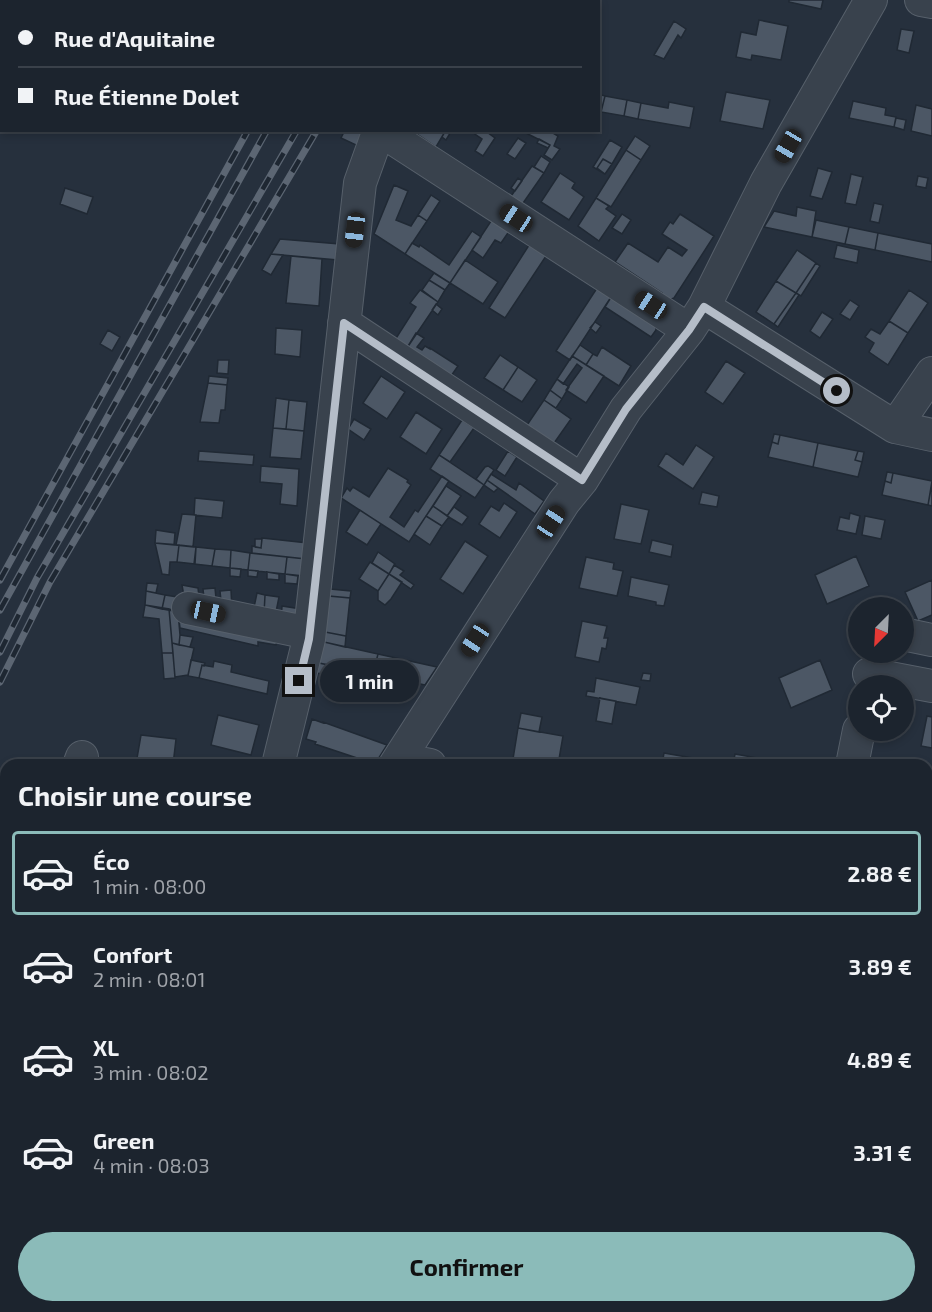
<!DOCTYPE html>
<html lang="fr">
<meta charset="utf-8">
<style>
:root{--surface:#1c242e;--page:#252c36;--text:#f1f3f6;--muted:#a0a4aa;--line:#3a414a;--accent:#8bbbb9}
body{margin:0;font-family:"Exo 2",sans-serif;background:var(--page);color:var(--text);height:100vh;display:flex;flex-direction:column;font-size:22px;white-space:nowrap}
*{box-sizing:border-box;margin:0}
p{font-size:20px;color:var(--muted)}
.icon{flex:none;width:33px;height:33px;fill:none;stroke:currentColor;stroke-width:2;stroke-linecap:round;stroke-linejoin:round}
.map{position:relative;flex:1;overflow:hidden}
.details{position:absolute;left:0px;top:759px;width:933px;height:554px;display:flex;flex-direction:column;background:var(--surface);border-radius:18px 18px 0 0;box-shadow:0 3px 9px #0003,0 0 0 2px var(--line)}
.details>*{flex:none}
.guide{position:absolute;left:0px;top:0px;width:600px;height:132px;box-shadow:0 3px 9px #0003,0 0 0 2px var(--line);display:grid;align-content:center;height:132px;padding:0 18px;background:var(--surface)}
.needle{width:39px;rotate:204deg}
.controls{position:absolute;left:848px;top:597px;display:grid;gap:12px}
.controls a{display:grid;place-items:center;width:66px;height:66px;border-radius:50%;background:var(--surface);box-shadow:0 3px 9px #0003,0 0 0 2px var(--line);font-size:30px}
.end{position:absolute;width:27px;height:27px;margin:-14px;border:8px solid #b5bdc8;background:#111;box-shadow:0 0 0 3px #111}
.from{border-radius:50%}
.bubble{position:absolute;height:42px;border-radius:21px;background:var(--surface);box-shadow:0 3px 9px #0003,0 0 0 2px var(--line);font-size:20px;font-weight:700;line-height:42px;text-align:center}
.car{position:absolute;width:18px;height:36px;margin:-18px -9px;border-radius:8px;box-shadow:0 0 4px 2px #0007;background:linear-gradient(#222 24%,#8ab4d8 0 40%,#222 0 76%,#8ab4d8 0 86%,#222 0)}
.guide b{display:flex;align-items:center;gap:21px;height:57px;font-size:22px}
.guide b+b{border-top:2px solid var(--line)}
.guide i{width:15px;height:15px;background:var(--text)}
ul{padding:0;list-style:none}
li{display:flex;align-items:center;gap:18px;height:84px;margin:0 12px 9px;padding:0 6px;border:3px solid transparent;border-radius:6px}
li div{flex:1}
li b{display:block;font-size:22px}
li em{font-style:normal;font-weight:700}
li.selected{border-color:var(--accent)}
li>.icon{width:54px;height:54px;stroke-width:1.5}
h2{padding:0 18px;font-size:27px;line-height:72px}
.primary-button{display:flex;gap:12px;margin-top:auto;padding:12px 18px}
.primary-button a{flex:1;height:69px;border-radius:36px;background:var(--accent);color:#111;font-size:24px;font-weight:700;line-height:69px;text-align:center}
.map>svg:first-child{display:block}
.building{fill:#4c5765;stroke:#202934;stroke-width:1.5}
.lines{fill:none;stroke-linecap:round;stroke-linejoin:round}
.minor-casing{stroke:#57606b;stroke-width:34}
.minor{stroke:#39424d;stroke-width:32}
.rail-casing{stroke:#5c6673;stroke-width:7}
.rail{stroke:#1e2732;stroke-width:4.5;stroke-dasharray:14;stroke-linecap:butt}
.route{stroke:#b5bdc8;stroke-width:8}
</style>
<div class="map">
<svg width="932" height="1312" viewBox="0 0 932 1312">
<rect width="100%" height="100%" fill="#26303d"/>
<!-- building -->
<path class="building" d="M789,0H823L821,9L789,2Z
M759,20L788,26L781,60L752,55L751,60L736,57L741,32L756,35Z
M674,21L686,29L681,38L678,35L664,59L654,55Z
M901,29L914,31L909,53L897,50Z
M726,92L770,100L763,129L720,121Z
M598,94L605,96L601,112L598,111Z
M605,96L627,100L624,116L601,112Z
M627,100L641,103L638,119L624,116Z
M853,101L886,108L885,115L896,117L894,127L849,118Z
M669,102L694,107L690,128L638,119L641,103L668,108Z
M916,105L932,109V136L911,131Z
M896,118L906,120L904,130L894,127Z
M345,130H365L358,146L341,138Z
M411,130H446L436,147Z
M446,130H452L446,140L442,137Z
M469,130H484L495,138L483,156L475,151L482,139Z
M548,130L558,136L554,146L560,149L552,160L544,155L550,145L522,131Z
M635,136L650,146L641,160L626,150Z
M518,138L526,143L515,159L507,154Z
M539,139L550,145L548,148L537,143Z
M610,140L622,147L612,164L603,159L597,168L605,174L593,167Z
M626,150L641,160L611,207L596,198Z
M541,156L550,162L544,173L534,167Z
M603,159L612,164L605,174L597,168Z
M532,166L544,173L521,206L509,199Z
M818,168L832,172L822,199L810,196Z
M560,173L575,183L572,188L584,197L569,220L541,202Z
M851,174L863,177L856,205L845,203Z
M918,176L928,178L926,188L916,186Z
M518,178L522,181L515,191L511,188Z
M394,185L408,191L396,220L411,226L418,215L427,221L405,254L374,234Z
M65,188L93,197L87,214L60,204Z
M431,195L440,201L427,221L418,215Z
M596,198L609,206L606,209L616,216L599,241L578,226Z
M874,203L883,205L879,223L870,221Z
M797,207L816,211L812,237L764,227L774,211L796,216Z
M622,214L631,220L622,234L612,228Z
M680,214L714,236L674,298L667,301L660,296L662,293L615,262L628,243L658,262L668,247L682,256L687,250L662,234L670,222L673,224Z
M493,218L510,230L501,243L495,240L483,258L472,250Z
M816,220L849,227L845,244L812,237Z
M849,227L878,233L875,250L845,244Z
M472,231L481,237L450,283L405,254L412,243L419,247L420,245L449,265Z
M878,233L932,244V262L875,250Z
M280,239L340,244L338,260L271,254Z
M531,242L548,253L505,318L489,308Z
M837,245L859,250L857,263L834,258Z
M797,250L816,263L796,293L776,281Z
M271,254L283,255L271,275L262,270Z
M291,256L322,259L319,306L286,303Z
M465,260L498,282L483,304L450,283Z
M615,262L662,293L660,296L613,266Z
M816,263L820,266L801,296L796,293Z
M434,273L450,283L445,290L429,280Z
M429,280L445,290L438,302L422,290Z
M776,281L796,293L774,324L756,312Z
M599,285L613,294L570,360L556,351Z
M420,290L438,302L405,351L393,343L416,307L410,303Z
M909,290L928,303L908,333L889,321Z
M796,293L799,295L778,327L774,324Z
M613,294L655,322L656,330L651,337L605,307Z
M850,300L859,306L850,320L840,314Z
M436,304L442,309L438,315L432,310Z
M822,312L833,319L820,338L810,331Z
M889,321L908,333L888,365L869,352L874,343L865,337L871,329L880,334Z
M595,322L601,326L596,333L590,328Z
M276,328L302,330L300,357L275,354Z
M108,330L120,337L112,351L100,344Z
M416,333L424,338L417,347L422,350L425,346L430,349V348L458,366L449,379L405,351Z
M580,345L593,354L586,365L572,356Z
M602,347L631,366L619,386L586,365L593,354L597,356Z
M500,355L518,367L503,390L484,378Z
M572,356L604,376L586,403L566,390L582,368L577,364L563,384L557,379Z
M218,360H229L228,374L217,373Z
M726,361L745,373L723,404L705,392Z
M518,367L537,380L522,402L503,390Z
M209,376L228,378L227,385L208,383Z
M381,376L405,392L387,419L363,403Z
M557,379L569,387L562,399L550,390Z
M208,383L227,385L225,410H221L219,423L200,422Z
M550,390L562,399L556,408L544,400Z
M276,398L289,400L286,429L273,428Z
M289,400L307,402L304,431L286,429Z
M544,400L571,419L552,446L525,428Z
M416,412L442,429L426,454L400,437Z
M354,419L371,429L364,440L348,429Z
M462,420L474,428L450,462L439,455Z
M273,428L304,431L301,459L270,457Z
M774,434L780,435L778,444L772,442Z
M780,435L818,443L813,467L768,457L772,442L778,444Z
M818,443L858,451L855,460L862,462L858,477L813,467Z
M696,445L714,457L693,489L658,466L666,453L683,465Z
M199,451L254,455L253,465L198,461Z
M508,451L517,457L505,476L496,470Z
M858,451L864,452L862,462L855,460Z
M439,455L484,485L475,498L430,469Z
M261,466L299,469L297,506L280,504L282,484L260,482Z
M488,466L494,470L484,485L476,479L485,467Z
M388,468L408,480L407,482L411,485L390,517L404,527L415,510L418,512L442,476L449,481L409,542L341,498L347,488L350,491L353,487L369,497Z
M887,472L893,473L891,483L885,481Z
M893,473L932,481L928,505L882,495L885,481L891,483Z
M491,474L516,490L519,483L544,501L535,514L487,480Z
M487,480L498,488L494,492L484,485Z
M932,483V506L928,505Z
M446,486L461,496L447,516L433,506Z
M702,492L719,496L717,507L699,504Z
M195,498L224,501L222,518L194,515Z
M504,503L517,512L500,538L479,524L491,506L499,511Z
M621,504L649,510L641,544L614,539Z
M433,506L449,517L442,526L426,516Z
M454,507L468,517L462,525L447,516Z
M360,510L381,524L367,545L346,532Z
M850,513L860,516L856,534L837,530L840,517L849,519Z
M182,514L196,515L193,547L176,545Z
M426,516L442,526L430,545L414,534Z
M865,516L885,520L881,539L862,535Z
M156,530L175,533L174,545L155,543Z
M262,538L308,543L306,559L252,553V546L261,548Z
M255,539H262L261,548L255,547Z
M652,540L673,545L671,557L649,552Z
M465,541L488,556L463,594L440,579Z
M155,543L179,545L177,562H170L169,575L162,574Z
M179,545L196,547L195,564L177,562Z
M196,547L215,549L212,566L194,564Z
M215,549L231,550L230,568L212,566Z
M231,550L250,553L248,570L230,568Z
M378,552L395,564L389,574L372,563Z
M250,553L287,557L285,574L248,570Z
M856,556L869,586L827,604L815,575Z
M287,557L306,559L304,576L285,574Z
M586,557L614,563L613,569L623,571L617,596L579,588Z
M370,562L389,574L378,591L359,579Z
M394,565L404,571L400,575L414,585L411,589L389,574Z
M230,568L241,569L240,577L230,576Z
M248,570L258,571L257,577L248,576Z
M267,572L279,574V580L267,579Z
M285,574L298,576L297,584L285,583Z
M389,574L402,582L391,599L385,605L378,600V591Z
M631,577L669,585L664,606L656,605V602L628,596Z
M932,580V615L918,621L905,592Z
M147,583L158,584L156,593L146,591Z
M182,585L198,588L200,606L185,602Z
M215,588L217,609L205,607L203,589Z
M330,589L351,591L350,598L329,596Z
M231,590L232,609L222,610L220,591Z
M146,591L165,595L162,609L145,605Z
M257,593L265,595L264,614L253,612Z
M165,595L184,598V613L162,609Z
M265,595L279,597L275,617L264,614Z
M329,596L350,598L346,636L325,632Z
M145,605L169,609L173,653H162L159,619L143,617Z
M282,606L301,609L299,626L281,622Z
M169,609L178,612L180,635L179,645L172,643Z
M178,612L279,633L276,645L258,642V646L180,628Z
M582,621L607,626L604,638H608L606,649L602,648L599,662L575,657Z
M325,632L346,636L345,647L324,642Z
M180,635L193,637L190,647L179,645Z
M324,642L378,654L373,674L319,663Z
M172,643L194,648L188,675L175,677Z
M162,653H173L175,678L164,679Z
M378,654L437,667L425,685L373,674Z
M191,660L205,663L204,666L202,665L199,678L188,676Z
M820,660L832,690L791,708L779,678Z
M214,661L232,665L231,672L269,681L267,694L199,678L202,665L213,667Z
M319,663L328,665L325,675L317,673Z
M328,665L358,671L355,684L325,678Z
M643,673L651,674L650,681L641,680Z
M596,678L640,687L636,705L586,696L587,691L594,692Z
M600,698L616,701L612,724L596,721Z
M521,713L542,717L539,732L518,728Z
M218,715L259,725L251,755L211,745Z
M927,716L932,717V748L921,746Z
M312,719L323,723V722L387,745L375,764L315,744L316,742L306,739Z
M518,728L563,736L558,765L513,759Z
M141,735L176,739L173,765L136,764Z
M664,753L721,763V765H662Z
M735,754L780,762L779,765H733Z
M927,801L932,802V825L927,824Z
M928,920L932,921V948L927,946Z
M927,946L932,948V961L927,959Z
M0,1129L6,1131V1172L0,1170Z
M927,1184L932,1186V1211L927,1209Z
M927,1225L932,1227V1256L927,1254Z
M0,1226L6,1227V1243L0,1241Z
M927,1254L932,1256L929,1266L927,1265Z
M148,1306H161L173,1312H145Z
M227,1306H245L243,1312Z
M257,1306H268L265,1312H255Z
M501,1306H531L530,1312H500Z
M590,1306H601L599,1312H588Z
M645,1306H651L668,1312H643Z
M651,1306H698L697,1312H668Z
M741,1306H752L767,1312H739Z
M832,1306H859L857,1312H830Z
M883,1306H895L893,1312H881Z
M267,1307L268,1306L284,1307L281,1312Z"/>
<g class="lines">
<defs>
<path id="minor" d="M921,0L932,2
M467,2L468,0
M380,130L689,330
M704,307L895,427L932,435
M344,323L582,480
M895,427L932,373
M188,608L309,633
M903,634L932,640
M869,674L932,686
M399,759L430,765
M79,765L82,757
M278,765L309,639L360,183L379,130
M395,765L564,502L582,480L626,409L689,330L704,307L766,183L871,0
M852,765L859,730
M927,860H932
M0,958L6,943
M927,1137L932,1139
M0,1296L6,1298
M927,1299L932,1301
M34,1306L52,1312
M190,1306L202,1312
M113,1312L116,1306
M361,1312L363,1306
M458,1312L459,1306
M792,1312L794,1306"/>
</defs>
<!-- minor casing -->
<use href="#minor" class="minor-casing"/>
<!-- minor -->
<use href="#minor" class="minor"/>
<defs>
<path id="rail" d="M321,2L322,0
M343,2V0
M375,2L376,0
M393,2L394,0
M0,580L248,130
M0,610L267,130
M0,652L37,578L297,130
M0,682L50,582L317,130"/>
</defs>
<!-- rail casing -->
<use href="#rail" class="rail-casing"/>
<!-- rail -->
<use href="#rail" class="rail"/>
</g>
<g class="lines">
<!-- route -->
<path class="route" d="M299,681L309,639L344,323L582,480L626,409L689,330L704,307L837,391"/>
</g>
</svg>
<div class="controls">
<a><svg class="needle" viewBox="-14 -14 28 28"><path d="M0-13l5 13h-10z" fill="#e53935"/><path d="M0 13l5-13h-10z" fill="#a0a4aa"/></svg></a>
<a><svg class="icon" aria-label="locate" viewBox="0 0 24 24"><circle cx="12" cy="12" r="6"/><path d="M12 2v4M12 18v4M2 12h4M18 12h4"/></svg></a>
</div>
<i class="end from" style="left:837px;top:391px"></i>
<i class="end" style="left:299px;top:681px"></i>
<div class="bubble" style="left:320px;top:660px;width:99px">1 min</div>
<i class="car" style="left:788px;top:146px;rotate:210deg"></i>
<i class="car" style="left:516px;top:218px;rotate:303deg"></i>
<i class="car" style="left:355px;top:230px;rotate:187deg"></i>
<i class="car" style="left:651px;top:305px;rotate:303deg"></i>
<i class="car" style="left:551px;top:522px;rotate:33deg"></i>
<i class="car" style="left:208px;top:612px;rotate:102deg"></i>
<i class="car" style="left:475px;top:640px;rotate:213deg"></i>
<div class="guide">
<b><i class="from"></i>Rue d'Aquitaine</b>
<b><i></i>Rue Étienne Dolet</b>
</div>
<section class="details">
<h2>Choisir une course</h2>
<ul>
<li class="selected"><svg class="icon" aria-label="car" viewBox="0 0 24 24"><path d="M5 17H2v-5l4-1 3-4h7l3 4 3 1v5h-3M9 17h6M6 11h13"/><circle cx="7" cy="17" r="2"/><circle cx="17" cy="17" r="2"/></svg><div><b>Éco</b><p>1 min · 08:00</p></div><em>2.88 €</em></li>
<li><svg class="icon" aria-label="car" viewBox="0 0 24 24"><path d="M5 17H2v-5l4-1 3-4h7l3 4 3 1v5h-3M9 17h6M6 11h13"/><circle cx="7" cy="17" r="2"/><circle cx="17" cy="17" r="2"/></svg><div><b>Confort</b><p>2 min · 08:01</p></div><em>3.89 €</em></li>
<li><svg class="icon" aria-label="car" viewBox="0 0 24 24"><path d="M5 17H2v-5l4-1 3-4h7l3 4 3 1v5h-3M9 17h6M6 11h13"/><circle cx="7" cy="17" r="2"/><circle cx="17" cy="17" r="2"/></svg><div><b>XL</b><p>3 min · 08:02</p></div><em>4.89 €</em></li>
<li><svg class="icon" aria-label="car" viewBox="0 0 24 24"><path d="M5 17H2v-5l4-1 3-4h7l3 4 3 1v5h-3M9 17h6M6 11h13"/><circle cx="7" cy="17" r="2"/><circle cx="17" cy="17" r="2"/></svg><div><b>Green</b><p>4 min · 08:03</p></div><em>3.31 €</em></li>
</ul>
<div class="primary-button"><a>Confirmer</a></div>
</section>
</div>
